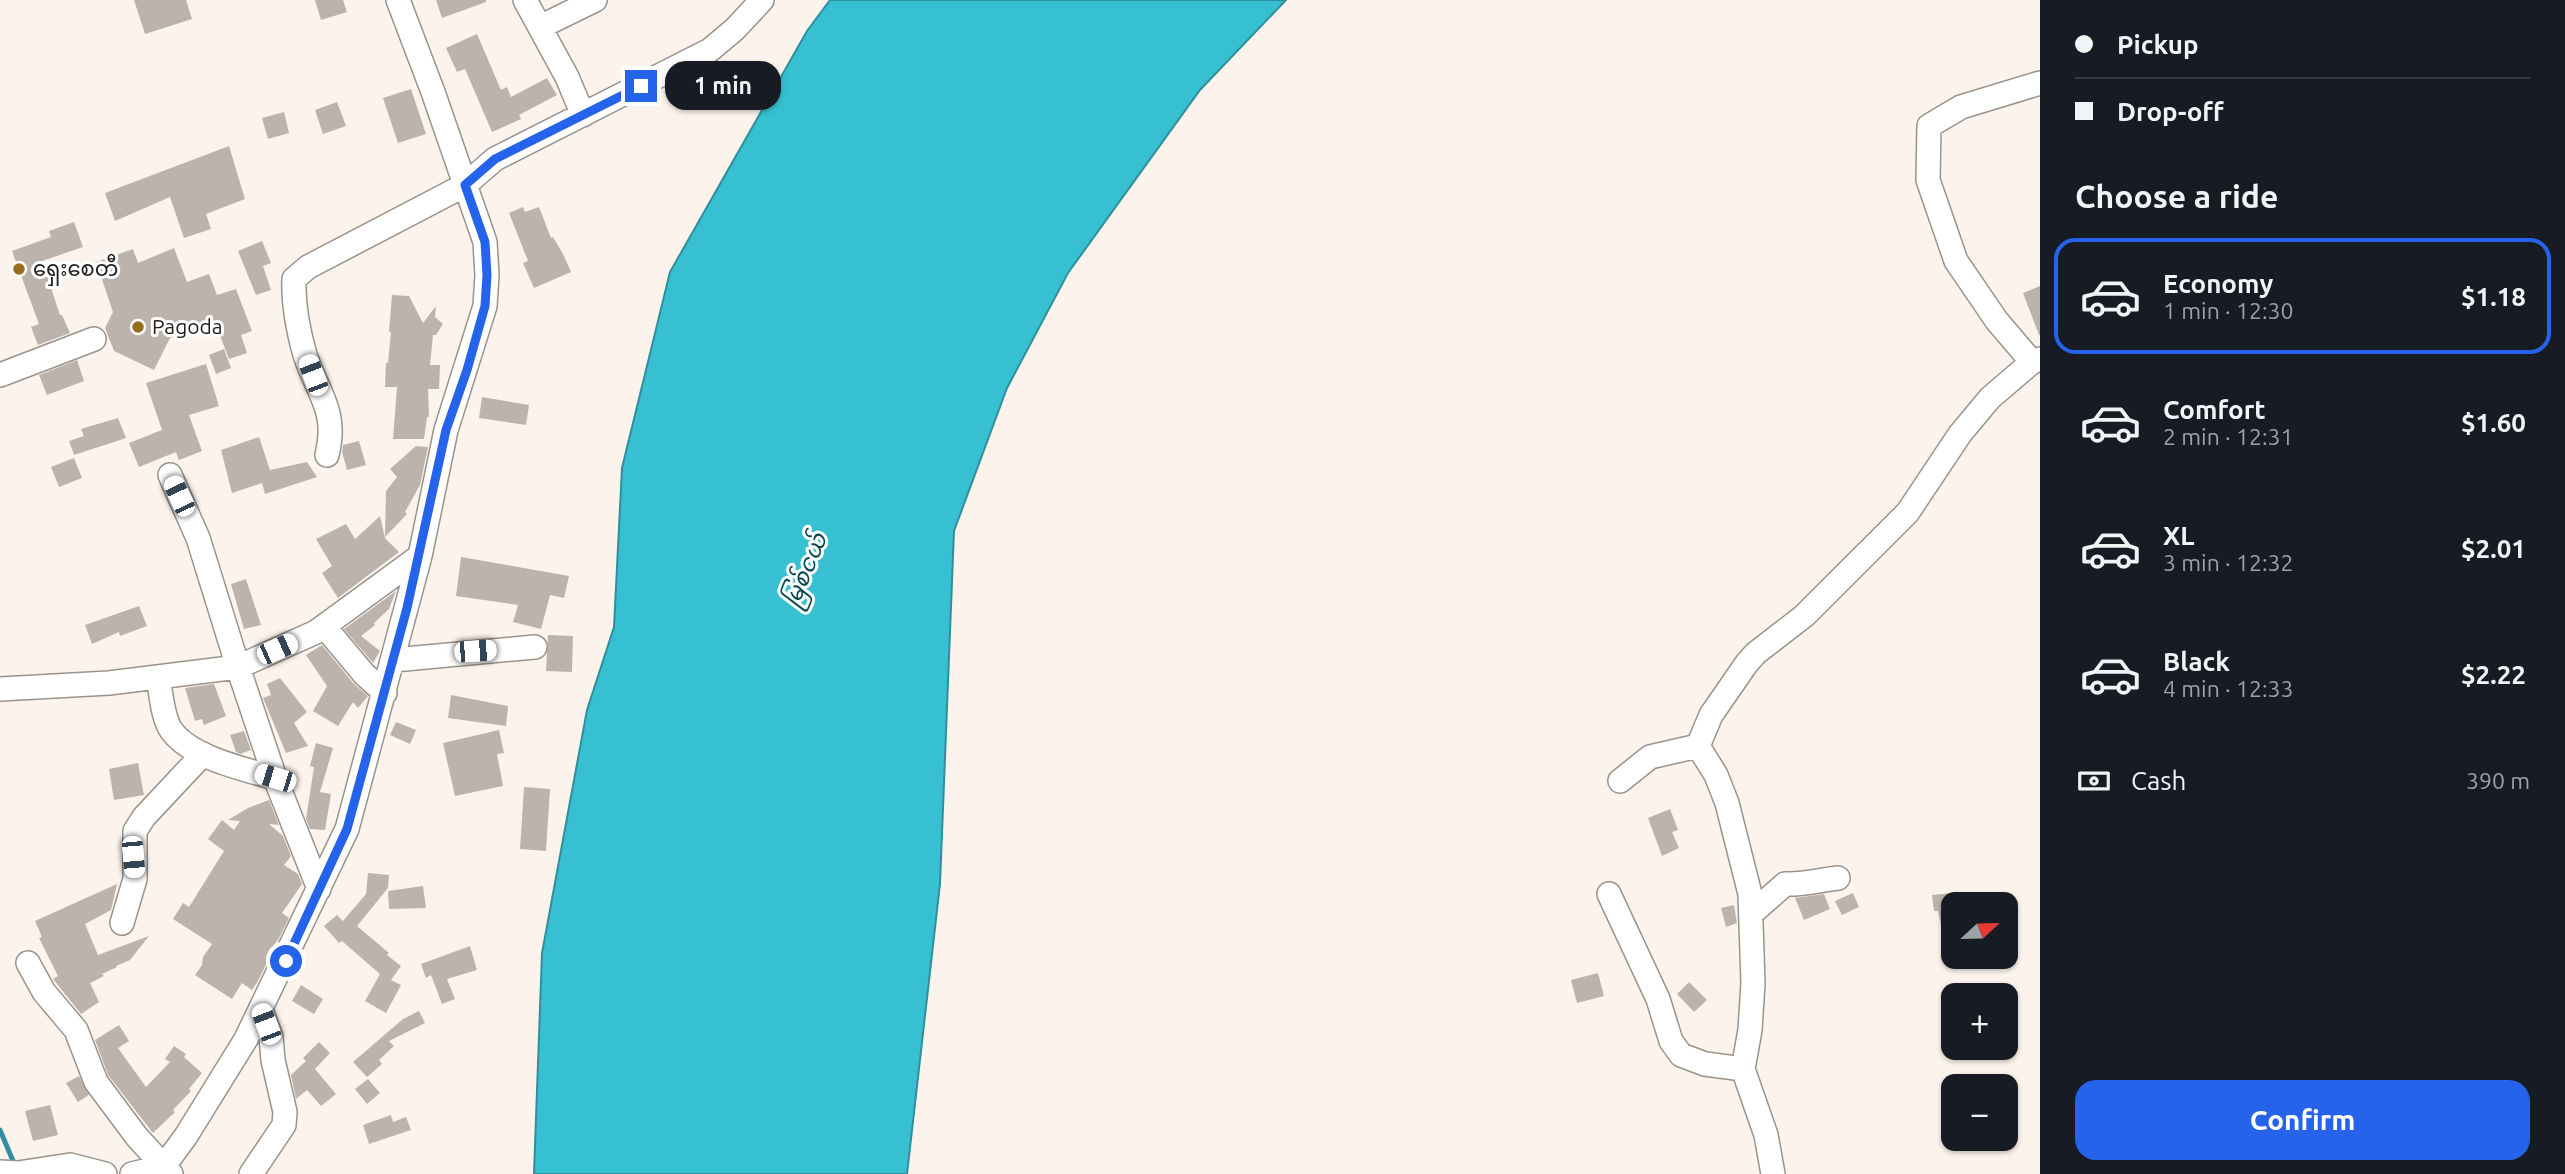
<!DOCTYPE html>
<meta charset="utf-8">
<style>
:root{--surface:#171b24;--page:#20242c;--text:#f1f3f6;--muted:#9ea1a6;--line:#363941;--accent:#2563eb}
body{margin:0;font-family:Ubuntu,"Noto Sans Myanmar",sans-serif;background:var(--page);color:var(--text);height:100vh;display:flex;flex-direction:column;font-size:26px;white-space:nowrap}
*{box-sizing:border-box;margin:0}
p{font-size:23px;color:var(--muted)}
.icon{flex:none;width:38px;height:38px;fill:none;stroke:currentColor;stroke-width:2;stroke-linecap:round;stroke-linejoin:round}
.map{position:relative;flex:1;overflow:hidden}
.panel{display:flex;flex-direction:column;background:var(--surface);width:525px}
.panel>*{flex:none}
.banner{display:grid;align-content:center;height:154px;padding:0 35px;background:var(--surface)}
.needle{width:46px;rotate:68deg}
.buttons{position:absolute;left:1941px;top:892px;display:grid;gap:14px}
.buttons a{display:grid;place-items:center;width:77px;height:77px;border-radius:14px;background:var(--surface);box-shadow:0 2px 5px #0004;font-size:35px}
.end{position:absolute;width:32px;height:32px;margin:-16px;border:9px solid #2563eb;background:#fff;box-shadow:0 0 0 4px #fff}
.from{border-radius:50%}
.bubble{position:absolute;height:49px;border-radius:21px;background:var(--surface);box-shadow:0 2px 5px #0004;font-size:23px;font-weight:600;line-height:49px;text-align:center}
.car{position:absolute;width:21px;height:42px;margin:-21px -10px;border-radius:9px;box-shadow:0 0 5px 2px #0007;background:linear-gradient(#fff 24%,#345 0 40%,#fff 0 76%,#345 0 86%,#fff 0)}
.banner b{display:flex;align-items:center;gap:24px;height:66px;font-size:26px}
.banner b+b{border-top:2px solid var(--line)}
.banner i{width:18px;height:18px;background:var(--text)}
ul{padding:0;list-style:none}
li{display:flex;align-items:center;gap:21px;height:116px;margin:0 14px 10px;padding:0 21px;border:4px solid transparent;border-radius:21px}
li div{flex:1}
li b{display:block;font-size:26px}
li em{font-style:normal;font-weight:600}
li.current{border-color:var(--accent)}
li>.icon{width:63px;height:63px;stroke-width:1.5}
h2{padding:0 35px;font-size:32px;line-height:84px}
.pay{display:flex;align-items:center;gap:18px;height:77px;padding:0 35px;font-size:26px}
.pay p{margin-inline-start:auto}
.action{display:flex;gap:14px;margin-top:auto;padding:14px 35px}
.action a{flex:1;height:80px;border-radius:21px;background:var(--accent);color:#fff;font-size:28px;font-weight:600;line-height:80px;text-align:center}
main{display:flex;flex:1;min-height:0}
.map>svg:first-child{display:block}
.water{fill:#37c0d1;stroke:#308f9a;stroke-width:2}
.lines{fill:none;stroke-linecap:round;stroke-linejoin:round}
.stream{stroke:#308f9a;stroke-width:5}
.building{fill:#bbb3ac}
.minor-casing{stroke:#9a938c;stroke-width:26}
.minor{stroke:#fff;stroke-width:23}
.route{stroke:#2563eb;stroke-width:9}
.poi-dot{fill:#976d1a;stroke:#fff;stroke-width:2.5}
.labels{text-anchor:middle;stroke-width:6;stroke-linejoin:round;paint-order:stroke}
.poi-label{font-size:21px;fill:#201d1a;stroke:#fff;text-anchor:start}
.water-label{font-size:23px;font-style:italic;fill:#08454c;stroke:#fff}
</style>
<main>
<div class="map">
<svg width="2040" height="1174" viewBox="0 0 2040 1174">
<rect width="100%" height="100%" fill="#fcf4ec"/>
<!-- water -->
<path class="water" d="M830,0H1286L1200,90L1068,273L1007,388L954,531L940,884L907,1174H534L542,953L587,710L614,627L622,468L670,272L807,31Z"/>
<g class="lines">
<!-- stream -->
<path class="stream" d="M0,1130L16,1168"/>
</g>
<!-- building -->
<path class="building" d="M134,0H186L192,19L145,34Z
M315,0H343L347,12L321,20Z
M436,0H486V2L442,18Z
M477,34L501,90L507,87L511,97L547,78L557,95L519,115L521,119L492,132L465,69L457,72L446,48Z
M411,89L426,134L398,143L383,98Z
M337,102L346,126L323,134L315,110Z
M284,112L289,133L268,139L262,118Z
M229,146L245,199L206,214L211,229L184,238L170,197L115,221L105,193Z
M523,207L525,212L539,207L551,238L553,237L563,254L571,272L534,288L523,263L528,261L509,213Z
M74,222L83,247L42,261L60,315H62L70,333L38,345L31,327L39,324L12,251L51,237L49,231Z
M262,241L271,263L263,266L271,290L256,295L238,251Z
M174,248L187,282L209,274L217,295L236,289L252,331L241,335L247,353L229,359L215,323L170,338L154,370L114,351L105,328L113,312L96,262L133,249L138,263Z
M2040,286V335H2039L2023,293Z
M392,295L409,296L423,323L436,306L435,317L443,324L436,335H433L430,365H440L439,389H428L429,417H427L424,439H393L397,387H385L386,363H388L391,332H389Z
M224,349L231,368L216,374L209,355Z
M77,360L84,381L47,395L39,375Z
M206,364L219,406L189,415L202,451L179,460L176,452L139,467L129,443L162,430L146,383Z
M482,397L529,405L526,425L479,418Z
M118,418L126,438L74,455L69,441L84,436L81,429Z
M259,437L270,470L307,462L317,477L265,494L262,483L232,493L221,450Z
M359,441L366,465L347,470L342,452L343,445Z
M416,446L428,447L420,485L405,512L407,514L385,537L386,491L397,477L390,469Z
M74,458L82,478L59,487L51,467Z
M380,516L385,538L399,552L338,598L322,573L332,566L316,539L346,524L355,539Z
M461,557L569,576L564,598L550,595L541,629L513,622L518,605L456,596Z
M246,579L261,625L244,629L231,584Z
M396,591L389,609L374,623L375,625L361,636L380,651L373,663L344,629Z
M139,606L147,626L120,636L119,632L92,644L85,625Z
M548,635L573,636L572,672L546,671Z
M322,645L353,683L368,696L358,708L353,702L338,726L313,711L327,686L306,655Z
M280,678L307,712L294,723L308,746L286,753L263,698L271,695L267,684Z
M214,684L226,716L204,725L202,719L195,721L185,688Z
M451,695L508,706L506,726L448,718Z
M396,722L416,730L410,744L390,735Z
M499,730L504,753L497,754L503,786L455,796L443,743Z
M244,731L251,750L240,754L236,752L230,735Z
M316,743L333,748L320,792L331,794L325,830L310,829L306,819L314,767L310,766Z
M138,763L144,795L114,800L109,769Z
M524,787L550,789L546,851L520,849Z
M269,800L279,825L269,824L283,836L291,856L284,865L298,874L302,884L282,913L289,918L279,938L266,956L269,958L258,981L252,990L242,983L232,999L195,975L202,965L203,957L212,944L173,919L183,903L189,907L224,851L208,839L222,820L234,830L240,821L228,820L248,808Z
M1670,809L1678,830L1672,832L1679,848L1662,856L1648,818Z
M368,873L389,875L388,888L357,926L389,953L387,955L401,966L391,980L401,985L386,1013L365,1001L380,974L342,941L339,943L324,926L337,915L343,921L366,894Z
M117,884L111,910L85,924L98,955L149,936L130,960L116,966L117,967L102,974L104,976L90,983L99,1002L81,1014L53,979L58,976L39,938L42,937L35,921Z
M423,886L426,908L389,909L388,891Z
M1853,893L1859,907L1842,915L1835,901Z
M1953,893V952L1947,953L1938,911H1934L1932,895Z
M1824,894L1830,909L1804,920L1795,898Z
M1734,905L1737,923L1726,927L1721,908Z
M470,946L477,970L447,979L455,999L442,1004L431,975L426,978L421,964Z
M1598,973L1604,996L1577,1003L1571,980Z
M1689,982L1707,1000L1694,1012L1677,994Z
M301,985L323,999L314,1014L292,1001Z
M419,1011L425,1023L389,1041L394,1046L379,1060L382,1064L367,1077L353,1062L403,1019Z
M119,1025L129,1041L118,1048L146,1087L170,1062L165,1059L174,1046L186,1054L184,1057L202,1073L189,1089L191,1091L173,1110L175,1112L153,1133L108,1075L95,1040Z
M319,1042L330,1053L315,1069L336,1094L321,1106L307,1090L296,1099L291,1075L306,1061L303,1058Z
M79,1076L89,1095L78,1102L66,1083Z
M368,1079L380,1093L367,1104L355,1089Z
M50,1105L58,1135L33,1141L25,1111Z
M391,1115L393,1122L406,1117L411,1130L369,1144L363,1125Z"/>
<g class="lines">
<defs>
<path id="minor" d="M525,0L567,77L583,115
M540,27L595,0
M2032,362L1997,321L1956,261L1928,180L1929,126L1961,107L2040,83
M0,375L94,339
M327,455C338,411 318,394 305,355C298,330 293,304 294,279L308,267L465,185L495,159L710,50L735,29L762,0
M170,475L198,538L238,667L316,632L420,556
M324,626L364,674L385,693
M394,660L535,647
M158,677C161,692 162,716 171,730C191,758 244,769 275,778
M0,689L109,683L238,667L275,778L319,889
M1620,781L1650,757L1698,746
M1609,894L1658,999L1671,1041L1681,1055L1705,1064L1743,1069
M1751,914L1785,884C1804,885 1819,880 1838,878
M122,923L135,879V831L144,817L203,754
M28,963L44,992L76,1030L96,1082L137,1137L171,1174
M0,1172L18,1173L70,1165L105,1174
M132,1174L164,1166L186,1136L246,1039L347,829L420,556L446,430L485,306L487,275L485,242L433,92L398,0
M251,1174L284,1125L285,1112L273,1060L271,1037L261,1010
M1773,1174L1766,1135L1743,1069L1750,1030L1753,983L1750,894L1727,803L1716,775L1698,746L1711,715L1747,663L1756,653L1804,616L1908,512L1960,434L1990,398L2032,362L2040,359"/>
</defs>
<!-- minor casing -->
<use href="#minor" class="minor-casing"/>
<!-- minor -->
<use href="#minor" class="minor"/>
</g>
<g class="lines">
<!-- route -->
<path class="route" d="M286,961L347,829L407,608L446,430L467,370L485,306L487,275L485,242L465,185L495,159L641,86"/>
</g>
<!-- markers -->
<g class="poi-dot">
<circle cx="19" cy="269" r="7"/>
<circle cx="138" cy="327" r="7"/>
</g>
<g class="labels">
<!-- poi labels -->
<g class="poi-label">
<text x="33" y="276">ရှေးစေတီ</text>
<text x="152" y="334">Pagoda</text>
</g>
<!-- water labels -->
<g class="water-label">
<text transform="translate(805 570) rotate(-67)" y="8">မြစ်ငယ်</text>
</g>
</g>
</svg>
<div class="buttons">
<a><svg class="needle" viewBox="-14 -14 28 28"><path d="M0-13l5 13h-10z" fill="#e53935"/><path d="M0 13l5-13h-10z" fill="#9ea1a6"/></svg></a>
<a>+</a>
<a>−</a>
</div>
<i class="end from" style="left:286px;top:961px"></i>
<i class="end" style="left:641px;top:86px"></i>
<div class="bubble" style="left:665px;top:61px;width:116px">1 min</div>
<i class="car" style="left:313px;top:375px;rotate:339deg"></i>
<i class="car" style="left:179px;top:496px;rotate:335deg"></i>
<i class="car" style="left:277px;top:649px;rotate:66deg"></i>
<i class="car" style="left:475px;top:651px;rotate:86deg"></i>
<i class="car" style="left:275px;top:778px;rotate:287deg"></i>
<i class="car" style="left:133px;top:857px;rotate:175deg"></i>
<i class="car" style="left:266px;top:1024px;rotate:339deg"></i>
</div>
<section class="panel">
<div class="banner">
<b><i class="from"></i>Pickup</b>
<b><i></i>Drop-off</b>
</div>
<h2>Choose a ride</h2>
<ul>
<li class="current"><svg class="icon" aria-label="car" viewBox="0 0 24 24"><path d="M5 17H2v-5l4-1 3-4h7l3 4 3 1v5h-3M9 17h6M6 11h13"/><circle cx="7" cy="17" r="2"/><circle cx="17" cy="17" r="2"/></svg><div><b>Economy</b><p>1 min · 12:30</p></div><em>$1.18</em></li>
<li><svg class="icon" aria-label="car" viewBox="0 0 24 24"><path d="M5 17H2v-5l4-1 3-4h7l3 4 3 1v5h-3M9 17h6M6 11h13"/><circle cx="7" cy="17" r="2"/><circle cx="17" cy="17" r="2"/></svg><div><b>Comfort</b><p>2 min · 12:31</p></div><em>$1.60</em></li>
<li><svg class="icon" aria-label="car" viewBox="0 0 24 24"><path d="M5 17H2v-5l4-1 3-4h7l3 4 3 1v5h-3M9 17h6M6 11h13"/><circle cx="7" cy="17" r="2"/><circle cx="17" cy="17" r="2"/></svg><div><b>XL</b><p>3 min · 12:32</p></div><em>$2.01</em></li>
<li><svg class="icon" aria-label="car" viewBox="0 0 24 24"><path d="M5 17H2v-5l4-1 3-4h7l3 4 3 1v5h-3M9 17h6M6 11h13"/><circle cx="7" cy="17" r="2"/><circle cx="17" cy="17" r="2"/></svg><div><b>Black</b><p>4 min · 12:33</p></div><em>$2.22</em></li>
</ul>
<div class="pay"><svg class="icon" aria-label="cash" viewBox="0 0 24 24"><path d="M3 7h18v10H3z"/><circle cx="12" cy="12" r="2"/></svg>Cash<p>390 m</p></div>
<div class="action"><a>Confirm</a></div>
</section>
</main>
